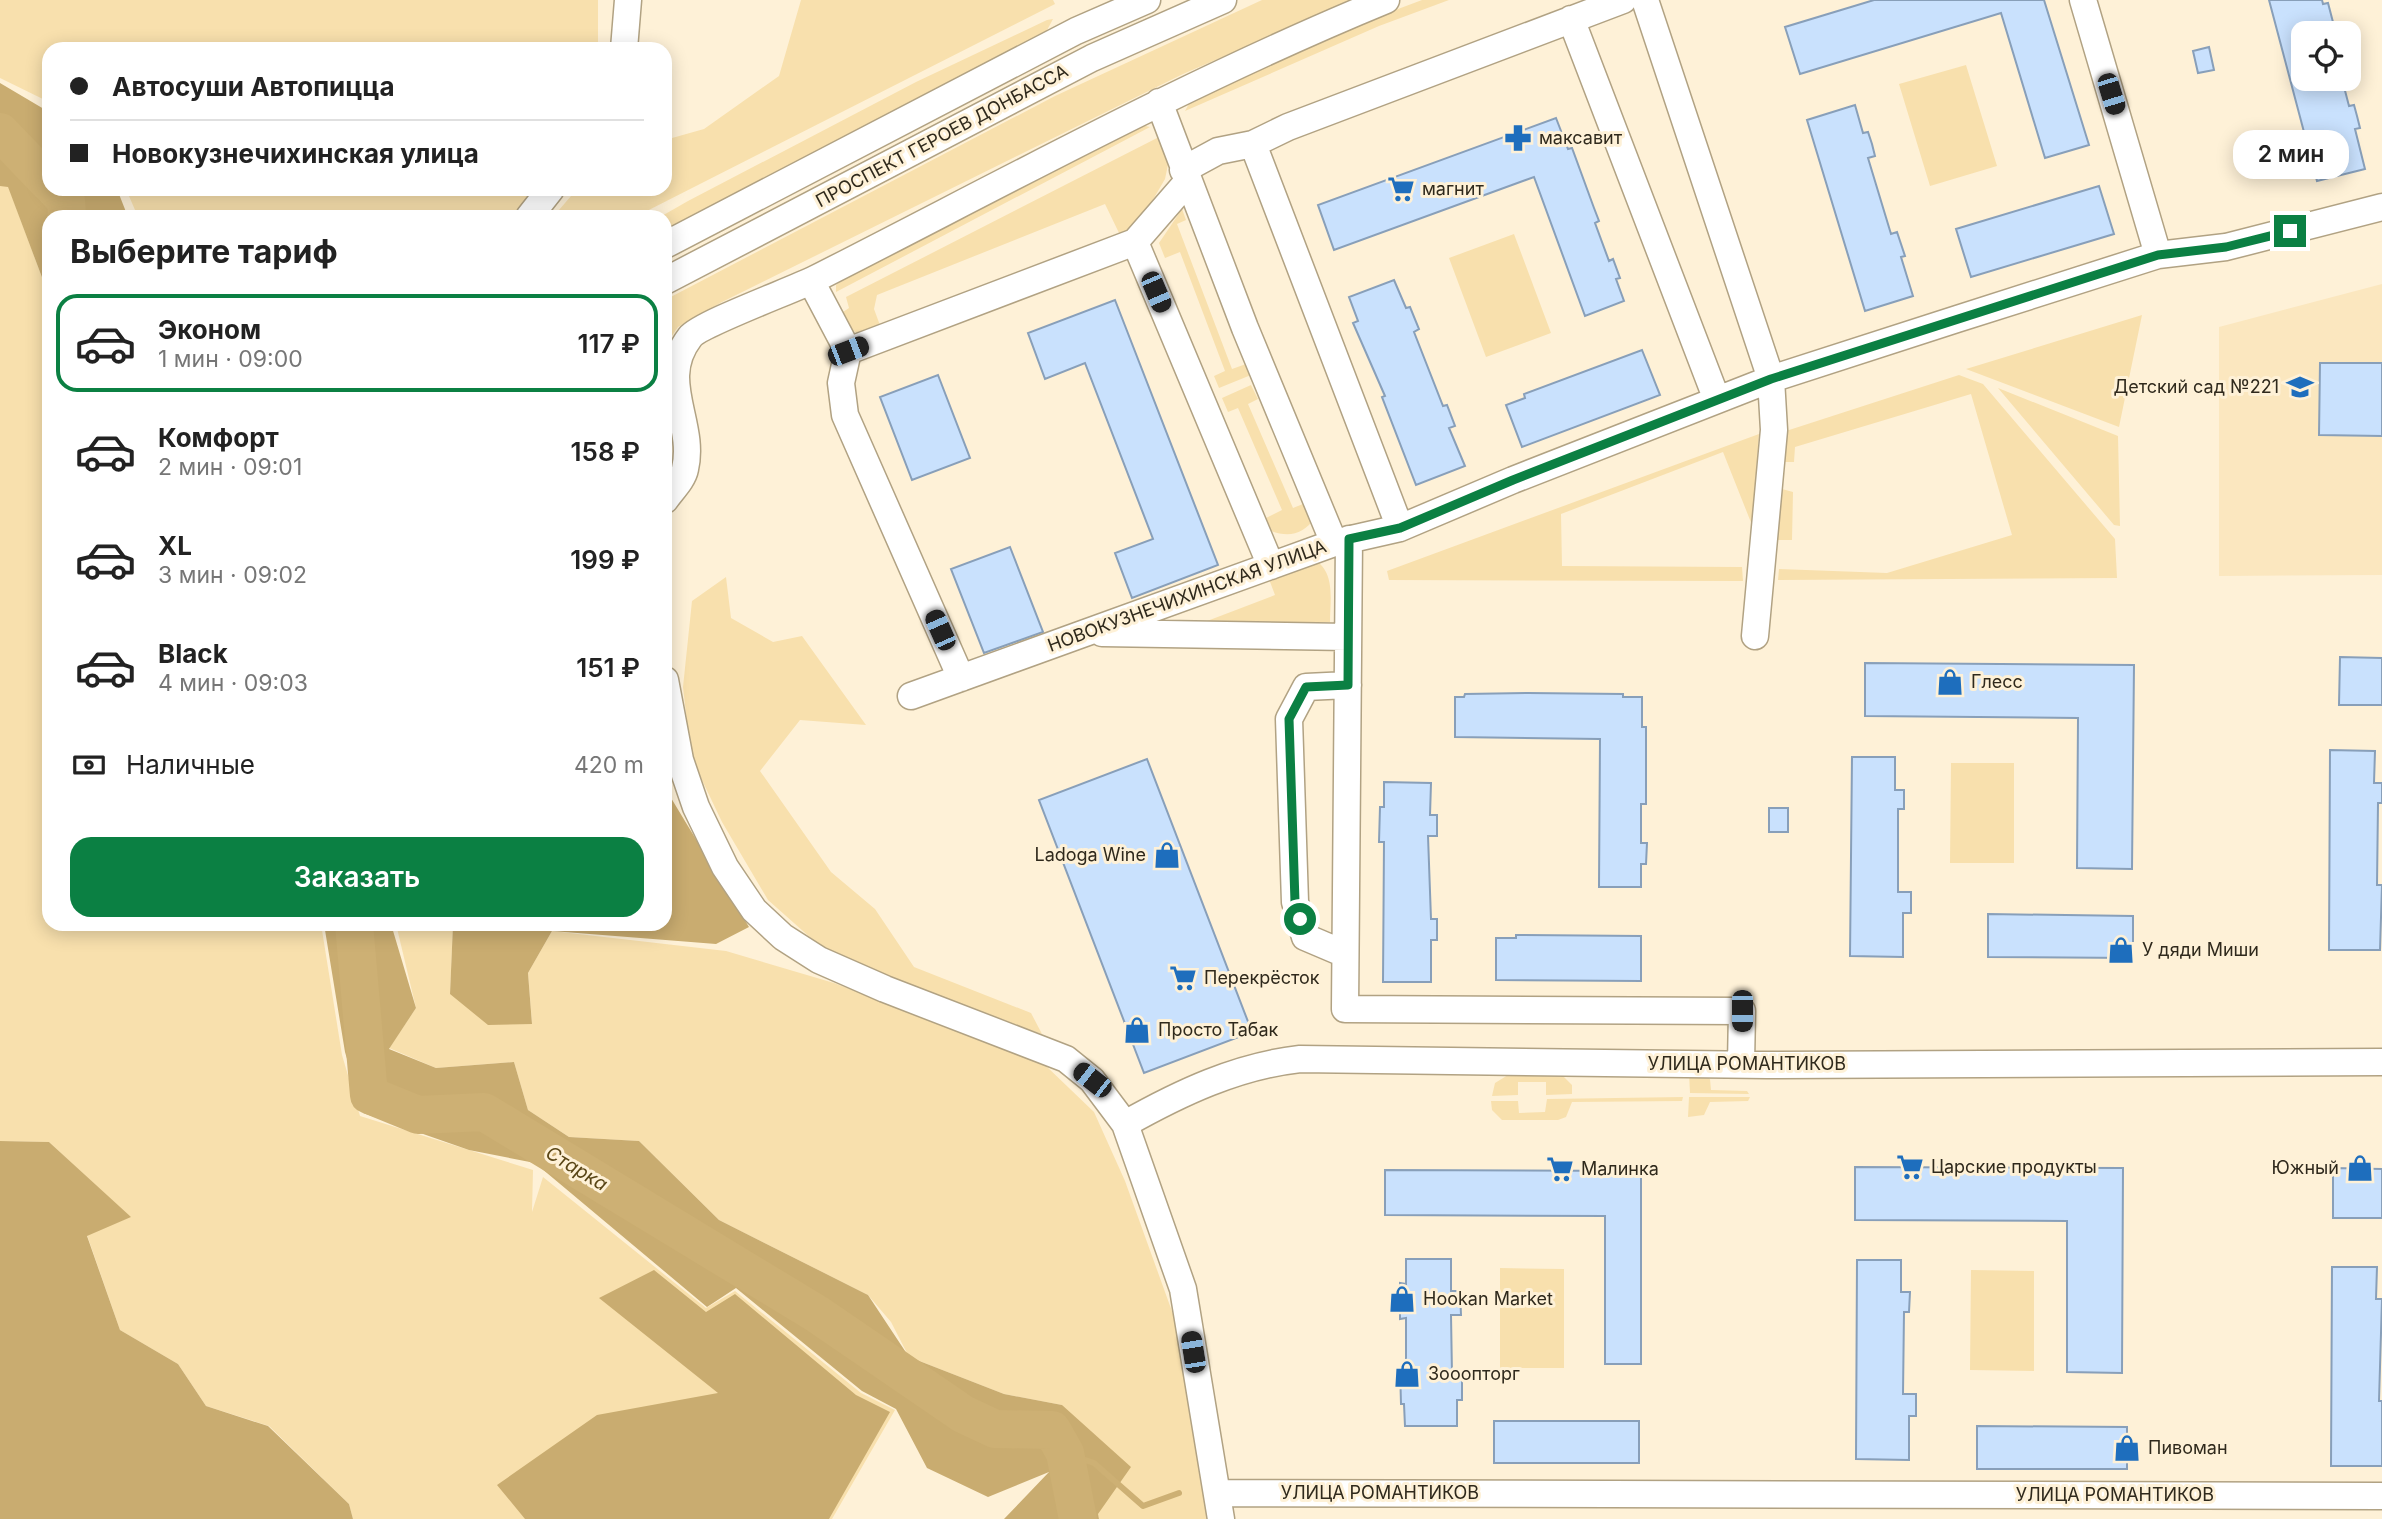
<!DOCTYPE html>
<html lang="ru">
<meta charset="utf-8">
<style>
:root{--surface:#fff;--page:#f2f2f2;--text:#222;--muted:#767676;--line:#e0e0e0;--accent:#0b8043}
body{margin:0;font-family:Inter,sans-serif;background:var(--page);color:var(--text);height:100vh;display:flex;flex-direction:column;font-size:26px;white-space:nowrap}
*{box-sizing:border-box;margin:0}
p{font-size:23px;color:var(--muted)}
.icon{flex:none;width:38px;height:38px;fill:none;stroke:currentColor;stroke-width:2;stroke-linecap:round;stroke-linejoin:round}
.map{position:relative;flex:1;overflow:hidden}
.side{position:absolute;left:42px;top:210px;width:630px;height:721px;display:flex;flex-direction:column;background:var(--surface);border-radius:21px;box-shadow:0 4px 18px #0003}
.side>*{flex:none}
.banner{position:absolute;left:42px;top:42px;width:630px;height:154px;border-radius:21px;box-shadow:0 4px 18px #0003;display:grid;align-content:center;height:154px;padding:0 28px;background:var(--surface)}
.buttons{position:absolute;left:2291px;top:21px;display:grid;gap:14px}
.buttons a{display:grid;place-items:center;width:70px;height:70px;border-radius:14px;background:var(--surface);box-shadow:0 4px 18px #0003;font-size:35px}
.end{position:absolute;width:32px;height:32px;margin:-16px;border:9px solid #0b8043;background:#fff;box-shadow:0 0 0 4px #fff}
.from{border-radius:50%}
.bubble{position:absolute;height:49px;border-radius:21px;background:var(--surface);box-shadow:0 4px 18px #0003;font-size:23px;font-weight:600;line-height:49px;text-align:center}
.car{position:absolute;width:21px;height:42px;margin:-21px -10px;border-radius:9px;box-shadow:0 0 5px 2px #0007;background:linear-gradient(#222 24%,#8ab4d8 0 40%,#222 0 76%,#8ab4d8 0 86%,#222 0)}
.banner b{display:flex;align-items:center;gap:24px;height:66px;font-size:26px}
.banner b+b{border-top:2px solid var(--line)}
.banner i{width:18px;height:18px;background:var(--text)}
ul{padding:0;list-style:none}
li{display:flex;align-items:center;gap:21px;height:98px;margin:0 14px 10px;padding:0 14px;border:4px solid transparent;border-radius:21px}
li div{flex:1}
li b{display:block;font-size:26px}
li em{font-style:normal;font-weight:600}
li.selected{border-color:var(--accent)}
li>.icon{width:63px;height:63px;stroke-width:1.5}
h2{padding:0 28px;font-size:32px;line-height:84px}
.pay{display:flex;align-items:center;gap:18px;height:77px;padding:0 28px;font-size:26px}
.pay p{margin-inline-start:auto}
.button{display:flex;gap:14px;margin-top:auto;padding:14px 28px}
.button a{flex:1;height:80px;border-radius:21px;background:var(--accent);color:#fff;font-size:28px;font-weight:600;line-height:80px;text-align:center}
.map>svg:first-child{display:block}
.built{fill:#fbe7bf}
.green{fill:#f8e0ad}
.forest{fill:#c9ac70}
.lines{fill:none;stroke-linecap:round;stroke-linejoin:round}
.stream{stroke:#cdb074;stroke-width:6}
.river{stroke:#cdb074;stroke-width:38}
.building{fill:#c9e1fd;stroke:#889fb9;stroke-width:2}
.minor-casing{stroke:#b1a283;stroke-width:29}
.minor{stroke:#fff;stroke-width:26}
.route{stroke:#0b8043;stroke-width:9}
.labels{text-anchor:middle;stroke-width:6;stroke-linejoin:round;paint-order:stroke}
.street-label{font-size:18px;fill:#2f291c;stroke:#fef1d7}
.poi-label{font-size:18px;fill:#2f291c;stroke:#fef1d7;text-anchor:start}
.water-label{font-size:19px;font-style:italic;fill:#594515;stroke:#fef1d7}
</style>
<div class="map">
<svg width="2382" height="1519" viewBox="0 0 2382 1519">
<rect width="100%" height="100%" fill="#fef1d7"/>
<!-- built -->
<path class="built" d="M2382,284V575L2219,576V327Z"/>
<!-- green -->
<path class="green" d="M0,0H598V49H49V102L0,78Z
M801,0H1053L1055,4L635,217H553L577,189H665V140L704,129L779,76Z
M1262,0H1354L1183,74L722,302L678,327L665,346V300L1055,96Z
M1422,0H1449L1379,26L1185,111L1191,100L1374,18Z
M1053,19L1045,34L665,231V217H660L688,201L916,82L1047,20Z
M1966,65L1997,166L1930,186L1899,84Z
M1137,124L1150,127L836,292V285L857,270Z
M1159,137L1170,155L1165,179L1137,227L1120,235L1105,204L877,295L874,309L881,328L860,335L849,328L840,314L849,308L846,297Z
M0,186H8L43,280L49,405V924H321L342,1055L360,1116L533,1170L532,1212L543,1177L706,1308L735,1291L861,1393L895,1410L832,1519H353L349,1504L269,1426L206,1406L178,1364L120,1330L87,1235L130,1217L49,1142L0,1141Z
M126,189H538L517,217H138Z
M1182,209L1186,220L1177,224L1232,369L1246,364L1251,375L1219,388L1214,376L1225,371L1180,252L1165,258L1159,243Z
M1514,234L1551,333L1486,357L1449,258Z
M2142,315L2119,427L1966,369Z
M1959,375L1983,384L2115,539L2117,578L1778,580L1779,569L1887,573L2012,535L1971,394L1795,447L1794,462H1785L1786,431Z
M1251,385L1258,399L1248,404L1293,508L1308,502L1315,518C1303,534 1290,538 1271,531L1266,518L1282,510L1238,408L1228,412L1222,398Z
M1998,388L2118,436L2120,526L2114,525Z
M1759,434L1752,525L1723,452L1561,514L1562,566L1742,567L1743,581L1389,580L1387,571Z
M1782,489L1793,492L1792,540H1777Z
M1314,559C1336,573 1330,600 1330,622L1194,626L1275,595L1269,579Z
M726,577L731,618L773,642L802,636L866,725L800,720L760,771L831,872L875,909L914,967L1031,1013L1042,1034L895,984L821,947L768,900L722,822L691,757L683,687L692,601Z
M1951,763H2014V863H1950Z
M396,924H453L450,994L532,1023L528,973L552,931L726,951L834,983L1044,1064L1094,1112L1125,1181L1178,1328L1209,1519H1099L1062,1405L1004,1394L909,1357L891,1322L868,1295L719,1220L639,1141L569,1137L528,1110L514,1062L436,1068L389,1048L416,1008Z
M1689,1073L1701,1074L1710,1079L1711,1090L1747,1091L1749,1094L1690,1093Z
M1508,1075H1562L1572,1085V1094L1546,1095V1082H1518V1095L1492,1096L1495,1083Z
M1683,1097L1682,1101L1572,1102L1566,1117L1558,1120H1502L1492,1110L1491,1101H1518L1519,1113L1545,1112L1547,1099Z
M1689,1097H1750L1748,1101L1710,1102L1704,1115L1688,1117Z
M1500,1268L1564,1269V1368H1500Z
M1971,1270L2034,1271V1371L1970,1370Z"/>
<!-- forest -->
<path class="forest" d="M0,83L49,112V189H117L128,217H49V372L43,280L8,187L0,186Z
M665,780L668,793L749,927L716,944L552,931L528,973L532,1024L488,1025L450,994L453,924H665Z
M324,924H391L416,1008L389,1049L436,1068L514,1062L528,1110L569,1137L639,1141L719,1220L868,1295L909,1357L1004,1394L1062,1405L1131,1467L1098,1514L1099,1519H1004L1049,1472L988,1497L927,1468L896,1409L862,1391L736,1288L707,1307L535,1163L469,1150L363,1113L345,1052Z
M0,1141L49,1142L131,1217L87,1236L120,1330L178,1364L206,1406L268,1426L349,1504L353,1519H0Z
M654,1270L706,1312L735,1294L856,1395L890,1412L829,1519H525L497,1485L597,1415L718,1393L599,1298Z"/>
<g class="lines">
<!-- stream -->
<path class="stream" d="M1065,1453L1094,1463L1143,1506L1179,1493"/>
<!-- river -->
<path class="river" d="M0,132L49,183
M55,189L66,201L67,217
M354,924L369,1095L418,1115L484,1112L817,1314L963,1414L995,1429L1052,1430L1065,1453L1078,1519"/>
</g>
<!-- building -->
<path class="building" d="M1874,0H2044L2089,145L2045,158L2001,13L1800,74L1785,27Z
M2269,0H2322L2323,4L2328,3L2334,26L2329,27L2330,33H2303V79H2342L2349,106L2354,105L2357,116L2360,128L2355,129L2365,169L2317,181Z
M2209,47L2214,70L2198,73L2193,51Z
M1855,105L1863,133L1868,132L1872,144L1875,156L1868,158L1891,234L1897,232L1905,256L1901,257L1913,296L1865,311L1807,120Z
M1556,118L1568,149L1572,148L1594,208L1599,221L1595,223L1609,261L1613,259L1620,278L1616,279L1624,301L1585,316L1534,177L1334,250L1318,205Z
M2099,186L2114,234L1971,277L1956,229Z
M1394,280L1406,308L1410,307L1419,329L1414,332L1443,406L1447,405L1455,426L1449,428L1465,466L1416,485L1382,397L1385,396L1353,323L1358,321L1349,297Z
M1115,300L1218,565L1132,598L1115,553L1153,539L1085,363L1045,379L1028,333Z
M1642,350L1660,395L1522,447L1506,405L1525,398L1524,394Z
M2320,363H2382V436L2319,435Z
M938,375L970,458L912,480L880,397Z
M1010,547L1043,632L984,653L951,569Z
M2340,657L2382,658V705H2339Z
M1865,663L2134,665L2132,869L2077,868L2078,718L1865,716Z
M1528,693L1623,694V697H1642V727H1646V804H1641V843H1647L1646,864H1641V887H1599L1600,739L1455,737V697H1464L1465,694Z
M2330,750L2375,751L2374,783H2382V803H2378L2377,885H2382L2380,950H2329Z
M1852,757H1895V790H1904V809H1898V892H1911V913H1903V957L1850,956Z
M1147,759L1252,1032L1144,1073L1039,800Z
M1384,782L1431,783L1430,815H1437V836H1428L1431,919H1437V940H1431V982H1383L1384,842H1379L1380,807H1384Z
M1769,808H1788V832H1769Z
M1988,914L2133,916V958L1988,957Z
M1516,935L1641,936V981L1496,980V938H1516Z
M1855,1167L2123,1168L2122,1373L2067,1372V1221L1855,1220Z
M2333,1168L2382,1169V1218H2333Z
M1385,1170L1641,1171V1364H1605V1216L1385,1215Z
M1406,1259H1451V1291H1460L1461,1315H1451L1452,1375H1462V1400H1457V1426H1405L1404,1404H1401L1400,1367L1406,1366V1318L1400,1319V1283L1406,1284Z
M1857,1260H1901V1292H1910L1909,1312H1904L1903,1394H1916V1416H1909V1460L1856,1459Z
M2332,1267H2377L2376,1299H2382L2379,1401H2382V1466H2331Z
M1494,1421H1639V1463H1494Z
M1977,1426L2127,1427V1469H1977Z"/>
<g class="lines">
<defs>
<path id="minor" d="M1645,0L1771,379L1774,430L1755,636
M2083,0L2158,255
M1571,19L1717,400
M624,49L628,0
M1159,102L1245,328L1334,543
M1253,144L1288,127L1623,0
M1183,170L1218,151L1253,144L1400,528
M1188,181L1135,242L1271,566
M529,217L551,189
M665,245L1076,31L1147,0
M665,281L1092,58L1223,0
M811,281L848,351L1135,242
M848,351L841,383L845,415L961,678
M665,500C671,491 683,480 685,469C696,422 656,381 690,337C700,324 793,290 815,279C1004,183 1189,81 1386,0
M1349,539L1345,1009L1742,1011L1741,1064
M1102,633L1348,637
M665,680L680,760L696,807L725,867L754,910L783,937L819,960L885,989L1066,1059L1092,1080L1125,1124L1183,1289L1221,1519
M911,696L1334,543L1400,528L1513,480L1771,379L1957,319L2158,255L2226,247L2382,207
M1345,954L1305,937L1295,902L1289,719L1306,687L1348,685
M1125,1124C1180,1093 1237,1066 1300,1059L1767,1065L2382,1062
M1219,1493L2382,1496"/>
</defs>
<!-- minor casing -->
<use href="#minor" class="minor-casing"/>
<!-- minor -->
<use href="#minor" class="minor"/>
</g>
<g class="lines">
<!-- route -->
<path class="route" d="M1300,919L1295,902L1289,719L1306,687L1348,685L1349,539L1400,528L1513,480L1771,379L2158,255L2226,247L2290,231"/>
</g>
<!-- icons -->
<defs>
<symbol id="pharmacy-bare" viewBox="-9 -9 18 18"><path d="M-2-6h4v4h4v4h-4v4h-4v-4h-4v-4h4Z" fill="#1e6ebd" stroke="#fef1d7" stroke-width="2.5" paint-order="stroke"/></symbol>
<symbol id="supermarket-bare" viewBox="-9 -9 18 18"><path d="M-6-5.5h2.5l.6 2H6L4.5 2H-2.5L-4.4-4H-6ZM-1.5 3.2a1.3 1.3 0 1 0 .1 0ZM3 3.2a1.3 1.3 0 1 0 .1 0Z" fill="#1e6ebd" stroke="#fef1d7" stroke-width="2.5" paint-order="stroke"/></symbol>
<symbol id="school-bare" viewBox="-9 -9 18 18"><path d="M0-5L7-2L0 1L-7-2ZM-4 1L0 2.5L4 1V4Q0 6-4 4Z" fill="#1e6ebd" stroke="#fef1d7" stroke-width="2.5" paint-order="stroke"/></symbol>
<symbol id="shop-bare" viewBox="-9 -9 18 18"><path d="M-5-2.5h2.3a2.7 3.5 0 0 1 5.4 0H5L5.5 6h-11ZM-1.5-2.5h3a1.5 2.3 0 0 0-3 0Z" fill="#1e6ebd" stroke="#fef1d7" stroke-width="2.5" paint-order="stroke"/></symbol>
</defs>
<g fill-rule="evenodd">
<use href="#pharmacy-bare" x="1499" y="119" width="38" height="38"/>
<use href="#supermarket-bare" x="1382" y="170" width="38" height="38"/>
<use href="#school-bare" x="2281" y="368" width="38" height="38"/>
<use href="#shop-bare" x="1931" y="663" width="38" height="38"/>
<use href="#shop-bare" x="1148" y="836" width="38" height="38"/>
<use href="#shop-bare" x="2102" y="931" width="38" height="38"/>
<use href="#supermarket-bare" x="1164" y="959" width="38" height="38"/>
<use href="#shop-bare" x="1118" y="1011" width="38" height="38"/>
<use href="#supermarket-bare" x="1891" y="1148" width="38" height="38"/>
<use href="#shop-bare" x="2341" y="1149" width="38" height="38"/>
<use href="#supermarket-bare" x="1541" y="1150" width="38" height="38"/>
<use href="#shop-bare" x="1383" y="1280" width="38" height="38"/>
<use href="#shop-bare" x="1388" y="1355" width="38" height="38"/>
<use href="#shop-bare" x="2108" y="1429" width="38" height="38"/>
</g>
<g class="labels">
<!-- street labels -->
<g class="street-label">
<text transform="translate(942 136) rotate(-28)" y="6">ПРОСПЕКТ ГЕРОЕВ ДОНБАССА</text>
<text transform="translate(1187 596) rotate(-20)" y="6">НОВОКУЗНЕЧИХИНСКАЯ УЛИЦА</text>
<text x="1747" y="1070">УЛИЦА РОМАНТИКОВ</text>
<text x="1380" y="1499">УЛИЦА РОМАНТИКОВ</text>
<text x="2115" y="1501">УЛИЦА РОМАНТИКОВ</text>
</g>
<!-- poi labels -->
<g class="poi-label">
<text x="1539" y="144">максавит</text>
<text x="1422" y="195">магнит</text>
<text x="2279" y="393" text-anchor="end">Детский сад №221</text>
<text x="1971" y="688">Глесс</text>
<text x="1146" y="861" text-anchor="end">Ladoga Wine</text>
<text x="2142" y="956">У дяди Миши</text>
<text x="1204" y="984">Перекрёсток</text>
<text x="1158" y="1036">Просто Табак</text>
<text x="1931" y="1173">Царские продукты</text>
<text x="2339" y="1174" text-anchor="end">Южный</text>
<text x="1581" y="1175">Малинка</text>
<text x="1423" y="1305">Hookan Market</text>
<text x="1428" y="1380">Зооопторг</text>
<text x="2148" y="1454">Пивоман</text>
</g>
<!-- water labels -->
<g class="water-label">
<text transform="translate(577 1168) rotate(31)" y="7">Старка</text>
</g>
</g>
</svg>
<div class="buttons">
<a><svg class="icon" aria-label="locate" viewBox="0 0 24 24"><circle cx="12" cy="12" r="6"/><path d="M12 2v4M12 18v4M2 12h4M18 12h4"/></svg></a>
</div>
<i class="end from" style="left:1300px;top:919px"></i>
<i class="end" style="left:2290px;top:231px"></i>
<div class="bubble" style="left:2233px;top:130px;width:116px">2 мин</div>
<i class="car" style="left:2111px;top:94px;rotate:163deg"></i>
<i class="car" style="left:1156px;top:292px;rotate:157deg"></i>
<i class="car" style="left:848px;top:351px;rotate:69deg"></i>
<i class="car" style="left:940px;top:630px;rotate:336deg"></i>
<i class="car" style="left:1742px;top:1011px;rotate:180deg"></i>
<i class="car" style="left:1092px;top:1080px;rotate:308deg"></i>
<i class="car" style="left:1193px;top:1352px;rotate:351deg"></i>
<div class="banner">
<b><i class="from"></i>Автосуши Автопицца</b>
<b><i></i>Новокузнечихинская улица</b>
</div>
<section class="side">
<h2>Выберите тариф</h2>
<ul>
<li class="selected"><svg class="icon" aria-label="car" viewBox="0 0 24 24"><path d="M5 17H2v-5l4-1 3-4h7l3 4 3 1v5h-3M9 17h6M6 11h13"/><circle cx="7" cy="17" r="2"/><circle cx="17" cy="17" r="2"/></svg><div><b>Эконом</b><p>1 мин · 09:00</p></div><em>117 ₽</em></li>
<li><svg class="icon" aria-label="car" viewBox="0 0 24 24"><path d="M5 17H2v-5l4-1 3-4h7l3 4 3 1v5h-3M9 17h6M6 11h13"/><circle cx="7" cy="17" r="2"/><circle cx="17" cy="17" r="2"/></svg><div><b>Комфорт</b><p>2 мин · 09:01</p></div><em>158 ₽</em></li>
<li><svg class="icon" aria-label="car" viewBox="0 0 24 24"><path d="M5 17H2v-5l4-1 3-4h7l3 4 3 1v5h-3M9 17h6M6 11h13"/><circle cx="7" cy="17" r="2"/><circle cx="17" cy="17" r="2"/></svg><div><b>XL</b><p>3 мин · 09:02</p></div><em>199 ₽</em></li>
<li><svg class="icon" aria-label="car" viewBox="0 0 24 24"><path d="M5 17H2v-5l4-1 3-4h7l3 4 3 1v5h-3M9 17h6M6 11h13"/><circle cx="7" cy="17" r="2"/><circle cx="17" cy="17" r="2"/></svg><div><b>Black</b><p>4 мин · 09:03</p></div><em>151 ₽</em></li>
</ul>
<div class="pay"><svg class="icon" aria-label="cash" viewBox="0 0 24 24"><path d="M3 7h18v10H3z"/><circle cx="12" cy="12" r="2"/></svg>Наличные<p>420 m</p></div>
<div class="button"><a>Заказать</a></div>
</section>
</div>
